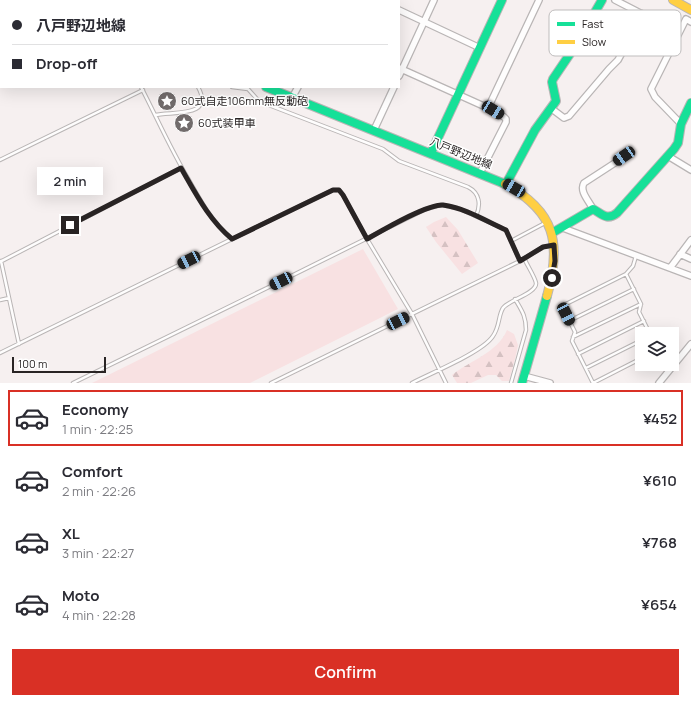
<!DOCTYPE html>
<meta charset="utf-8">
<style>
:root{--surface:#fff;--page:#f7f7f7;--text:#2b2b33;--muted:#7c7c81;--line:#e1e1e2;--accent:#d93025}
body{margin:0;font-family:Manrope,"Noto Sans JP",sans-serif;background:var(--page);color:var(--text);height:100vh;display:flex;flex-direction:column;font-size:15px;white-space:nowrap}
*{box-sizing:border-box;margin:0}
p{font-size:13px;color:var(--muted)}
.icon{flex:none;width:22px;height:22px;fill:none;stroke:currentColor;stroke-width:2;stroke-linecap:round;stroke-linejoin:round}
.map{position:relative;height:383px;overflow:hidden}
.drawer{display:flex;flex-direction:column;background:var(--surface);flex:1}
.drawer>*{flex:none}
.banner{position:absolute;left:0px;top:0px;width:400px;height:88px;box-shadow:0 4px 16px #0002;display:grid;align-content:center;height:88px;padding:0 12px;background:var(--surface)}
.fabs{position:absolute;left:635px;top:327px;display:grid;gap:8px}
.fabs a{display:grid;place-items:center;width:44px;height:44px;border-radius:0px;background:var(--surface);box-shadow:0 4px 16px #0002;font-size:20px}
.scale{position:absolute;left:12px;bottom:10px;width:94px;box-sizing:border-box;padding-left:4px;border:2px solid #292424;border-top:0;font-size:11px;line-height:14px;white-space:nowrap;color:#292424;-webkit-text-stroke:3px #fff;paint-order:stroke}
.end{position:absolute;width:18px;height:18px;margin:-9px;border:5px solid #292424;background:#fff;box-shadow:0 0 0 2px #fff}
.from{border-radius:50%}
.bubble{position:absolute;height:28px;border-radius:0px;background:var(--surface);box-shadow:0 4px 16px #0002;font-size:13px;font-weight:600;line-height:28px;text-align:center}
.car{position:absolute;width:12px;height:24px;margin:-12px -6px;border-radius:5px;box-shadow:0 0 3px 1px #0007;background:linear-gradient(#222 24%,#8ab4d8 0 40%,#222 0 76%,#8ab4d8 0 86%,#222 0)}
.banner b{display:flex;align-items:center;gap:14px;height:38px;font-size:15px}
.banner b+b{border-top:1px solid var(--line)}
.banner i{width:10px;height:10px;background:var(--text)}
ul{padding:7px 0 0;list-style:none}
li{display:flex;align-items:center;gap:12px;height:56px;margin:0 8px 6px;padding:0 4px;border:2px solid transparent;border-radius:0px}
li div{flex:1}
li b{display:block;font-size:15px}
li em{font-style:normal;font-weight:600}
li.selected{border-color:var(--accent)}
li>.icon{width:36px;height:36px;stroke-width:1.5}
.cta{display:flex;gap:8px;margin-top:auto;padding:8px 12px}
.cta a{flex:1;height:46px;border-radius:0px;background:var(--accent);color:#fff;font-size:16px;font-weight:600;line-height:46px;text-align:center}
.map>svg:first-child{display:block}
.green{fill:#f8e1e2}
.forest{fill:url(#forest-firs)}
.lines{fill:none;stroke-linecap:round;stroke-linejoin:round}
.lane-casing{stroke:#b9b5b5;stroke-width:4.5}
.street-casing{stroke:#b9b5b5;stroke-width:8}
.fast-casing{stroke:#b9b5b5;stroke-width:10}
.slow-casing{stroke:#b9b5b5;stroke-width:10}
.lane{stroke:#fefdfd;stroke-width:2.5}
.street{stroke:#fefdfd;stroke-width:5.5}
.fast{stroke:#16e098;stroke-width:8}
.slow{stroke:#ffcf43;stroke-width:8}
.route{stroke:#292424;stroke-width:5}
.labels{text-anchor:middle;stroke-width:3;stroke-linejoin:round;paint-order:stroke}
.poi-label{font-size:11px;fill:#292424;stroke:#fff;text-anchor:start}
.street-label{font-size:11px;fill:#292424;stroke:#fff}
.key{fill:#fff;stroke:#bfbdbd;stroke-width:1}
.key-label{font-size:11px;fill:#292424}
</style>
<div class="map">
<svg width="691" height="383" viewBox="0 0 691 383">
<defs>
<pattern id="forest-firs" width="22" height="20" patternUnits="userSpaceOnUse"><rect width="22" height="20" fill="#f8e1e2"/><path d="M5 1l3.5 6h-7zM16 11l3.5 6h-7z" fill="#d5c1c2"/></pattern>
</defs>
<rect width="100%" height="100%" fill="#f6f0f0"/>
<!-- green -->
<path class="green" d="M363,249L398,309L250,383H92Z"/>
<!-- forest -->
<path class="forest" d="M446,217L458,230L478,263L462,274L436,242L426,227L434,222Z
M507,330L514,334L518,345L516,355L509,381H502L496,375H488L471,383H457L452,375C471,360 497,353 507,330Z"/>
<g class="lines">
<defs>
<path id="lane" d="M124,0L125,1
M133,1V0
M0,34H1
M141,87C157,118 171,150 189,180C202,203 212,222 232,239
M232,87L248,89L257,99L261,102L383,149L399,161L468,187C480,193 481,205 476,216
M155,115C173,111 215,118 198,87
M0,160L143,90
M511,241L520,261
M636,256L633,266L626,274L562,306L575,332L572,341L593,383L642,358
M1,261L19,344
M0,262L181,168
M626,274L641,304L639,312L650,334
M0,300L9,298
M569,321L634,289
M573,337L641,304
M0,353L291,210L333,190H339L343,195L367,239L412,314L446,383
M578,354L644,321
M586,368L642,340
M73,383L267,288L426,209L441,205L458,208L506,230L511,241L545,223
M271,383L520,261L543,247L552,246
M412,383C431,373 483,352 493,336C500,326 498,316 503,308C509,300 537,293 536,283C535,277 527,265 524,258
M511,383L526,330C526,316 522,311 515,299"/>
<path id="street" d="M250,0L252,1
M376,0L378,1
M615,0L679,33
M178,1V0
M242,1L243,0
M338,1L339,0
M399,10L480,48
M399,68L488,108
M399,76L434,0
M292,98L298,87
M552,109L564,118L569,116L609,69L618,60L643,14
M681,124L655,97L651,89L686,19L691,22
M374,130L394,87
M668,156L691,170
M480,173L506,122V119L504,117L488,108L539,0
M593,209C589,201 579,191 584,183L624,157
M563,228L691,276
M680,254L691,259
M670,268L691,240
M524,376L550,383
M659,383L691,344"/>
<path id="fast" d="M143,0L144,1
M266,87L505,184
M431,153L502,0
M506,184L535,130L556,101L552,82L553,79L576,45L602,0
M552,233L593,209C602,214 607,221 617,213L674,149L678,143L681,124L691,103
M522,383L547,296"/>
<path id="slow" d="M673,0L691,10
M505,184C555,211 562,243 547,296"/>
</defs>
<!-- lane casing -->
<use href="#lane" class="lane-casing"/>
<!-- street casing -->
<use href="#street" class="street-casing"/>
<!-- fast casing -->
<use href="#fast" class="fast-casing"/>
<!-- slow casing -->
<use href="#slow" class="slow-casing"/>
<!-- lane -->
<use href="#lane" class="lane"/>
<!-- street -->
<use href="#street" class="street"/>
<!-- fast -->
<use href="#fast" class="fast"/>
<!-- slow -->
<use href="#slow" class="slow"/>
</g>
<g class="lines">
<!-- route -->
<path class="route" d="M70,225L181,168C196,194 209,220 232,239L333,190H339L343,195L367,239C383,230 427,204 443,205C465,208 486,221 506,230L520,261L543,247L554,245L555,261L552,278"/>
</g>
<!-- icons -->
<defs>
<symbol id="sight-disc" viewBox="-11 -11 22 22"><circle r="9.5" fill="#716b6b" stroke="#fff"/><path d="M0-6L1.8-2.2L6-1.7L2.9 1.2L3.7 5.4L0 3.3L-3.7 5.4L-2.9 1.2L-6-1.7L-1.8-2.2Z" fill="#fff"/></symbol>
</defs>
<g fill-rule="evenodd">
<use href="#sight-disc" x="156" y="90" width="22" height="22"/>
<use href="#sight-disc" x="173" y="112" width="22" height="22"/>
</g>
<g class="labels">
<!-- poi labels -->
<g class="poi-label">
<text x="181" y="105">60式自走106mm無反動砲</text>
<text x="198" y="127">60式装甲車</text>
</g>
<!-- street labels -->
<g class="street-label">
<text transform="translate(461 153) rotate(22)" y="4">八戸野辺地線</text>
</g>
</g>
<!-- legend -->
<rect x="549" y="10" width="132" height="46" rx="6" class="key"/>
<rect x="557" y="22" width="18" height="4" fill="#16e098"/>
<rect x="557" y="40" width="18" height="4" fill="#ffcf43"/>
<g class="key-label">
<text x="582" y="28">Fast</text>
<text x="582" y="46">Slow</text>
</g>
</svg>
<div class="fabs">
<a><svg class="icon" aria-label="layers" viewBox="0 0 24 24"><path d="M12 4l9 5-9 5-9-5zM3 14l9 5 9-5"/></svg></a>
</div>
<div class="scale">100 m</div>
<i class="end from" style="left:552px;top:278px"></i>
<i class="end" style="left:70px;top:225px"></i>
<div class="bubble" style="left:37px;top:167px;width:66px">2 min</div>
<i class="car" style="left:493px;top:110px;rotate:121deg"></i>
<i class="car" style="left:624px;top:156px;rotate:236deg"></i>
<i class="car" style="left:514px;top:188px;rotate:300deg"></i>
<i class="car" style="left:189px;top:260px;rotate:244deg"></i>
<i class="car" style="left:281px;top:281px;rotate:244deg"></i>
<i class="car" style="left:566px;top:314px;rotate:153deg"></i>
<i class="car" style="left:398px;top:321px;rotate:64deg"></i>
<div class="banner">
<b><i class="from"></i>八戸野辺地線</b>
<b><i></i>Drop-off</b>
</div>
</div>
<section class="drawer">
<ul>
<li class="selected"><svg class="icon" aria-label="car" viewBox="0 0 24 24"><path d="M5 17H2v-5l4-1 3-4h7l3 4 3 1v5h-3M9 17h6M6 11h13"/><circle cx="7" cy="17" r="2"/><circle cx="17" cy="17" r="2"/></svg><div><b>Economy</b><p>1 min · 22:25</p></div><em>¥452</em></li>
<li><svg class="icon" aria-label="car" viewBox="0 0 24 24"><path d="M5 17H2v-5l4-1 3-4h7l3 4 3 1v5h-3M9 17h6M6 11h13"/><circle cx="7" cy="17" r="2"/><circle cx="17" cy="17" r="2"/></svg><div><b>Comfort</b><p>2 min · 22:26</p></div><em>¥610</em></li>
<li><svg class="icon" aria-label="car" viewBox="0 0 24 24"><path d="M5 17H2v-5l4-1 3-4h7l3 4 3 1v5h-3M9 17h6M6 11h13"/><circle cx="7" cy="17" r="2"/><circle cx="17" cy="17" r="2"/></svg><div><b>XL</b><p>3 min · 22:27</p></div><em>¥768</em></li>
<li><svg class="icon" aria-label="car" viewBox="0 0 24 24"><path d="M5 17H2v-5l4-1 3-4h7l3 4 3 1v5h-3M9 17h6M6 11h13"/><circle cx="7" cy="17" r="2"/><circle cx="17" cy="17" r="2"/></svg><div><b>Moto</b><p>4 min · 22:28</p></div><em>¥654</em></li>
</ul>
<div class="cta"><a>Confirm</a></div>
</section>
